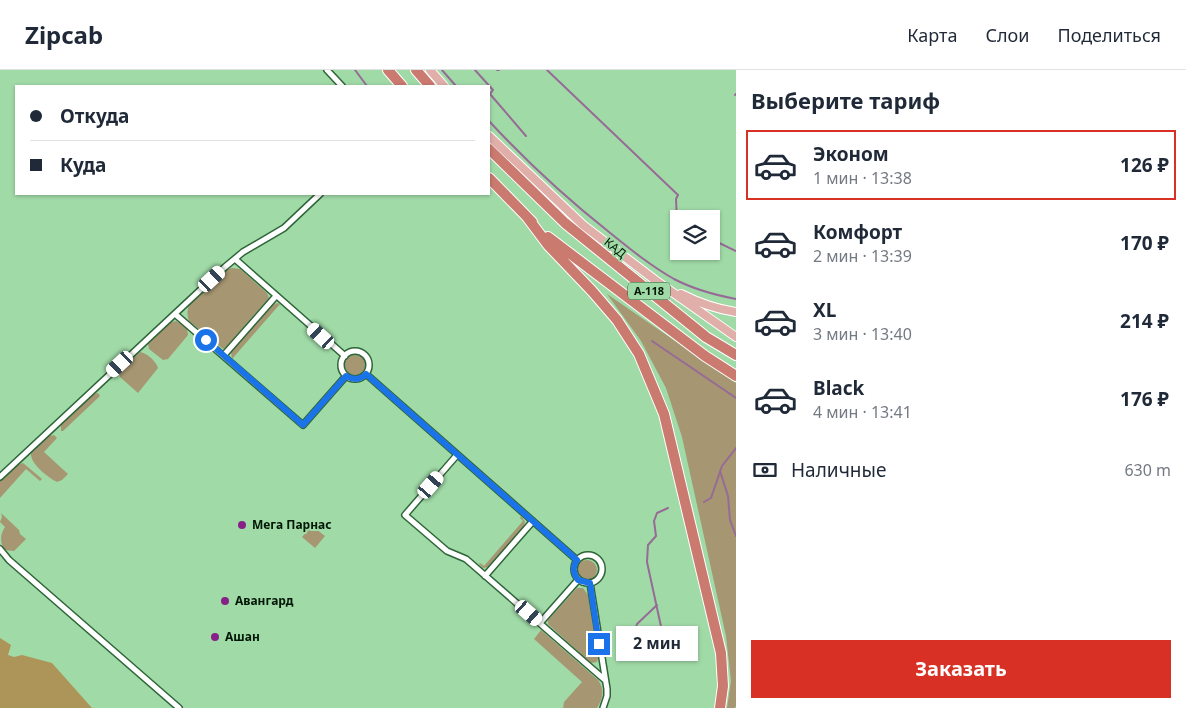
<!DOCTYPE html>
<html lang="ru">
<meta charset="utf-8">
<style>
:root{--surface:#fff;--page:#f6f6f7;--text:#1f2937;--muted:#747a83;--line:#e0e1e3;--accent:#d93025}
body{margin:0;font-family:"Noto Sans",sans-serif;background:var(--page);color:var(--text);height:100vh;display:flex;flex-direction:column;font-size:19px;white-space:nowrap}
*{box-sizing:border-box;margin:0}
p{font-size:16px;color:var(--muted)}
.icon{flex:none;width:28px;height:28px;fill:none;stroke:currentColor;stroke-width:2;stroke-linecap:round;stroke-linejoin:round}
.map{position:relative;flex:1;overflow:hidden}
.side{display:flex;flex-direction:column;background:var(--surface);width:450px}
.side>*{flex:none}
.top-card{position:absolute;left:15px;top:15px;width:475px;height:110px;border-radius:0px;box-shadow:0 1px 4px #0004;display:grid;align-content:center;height:110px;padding:0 15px;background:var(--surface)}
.buttons{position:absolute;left:670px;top:140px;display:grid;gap:10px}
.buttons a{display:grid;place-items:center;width:50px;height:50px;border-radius:0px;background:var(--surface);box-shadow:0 1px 4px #0004;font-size:25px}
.end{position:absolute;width:22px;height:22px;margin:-11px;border:6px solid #1a73e8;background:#fff;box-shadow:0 0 0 2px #fff}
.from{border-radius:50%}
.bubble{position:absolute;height:35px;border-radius:0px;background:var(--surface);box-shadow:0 1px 4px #0004;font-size:16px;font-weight:700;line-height:35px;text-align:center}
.car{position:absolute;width:15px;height:30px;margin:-15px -8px;border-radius:6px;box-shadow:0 0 4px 1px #0007;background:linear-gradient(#fff 24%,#345 0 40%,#fff 0 76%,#345 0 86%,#fff 0)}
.top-card b{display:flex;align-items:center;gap:18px;height:48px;font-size:19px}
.top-card b+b{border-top:1px solid var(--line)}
.top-card i{width:12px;height:12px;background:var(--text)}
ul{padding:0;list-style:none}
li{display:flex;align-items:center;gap:15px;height:70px;margin:0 10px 8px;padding:0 5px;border:2px solid transparent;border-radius:0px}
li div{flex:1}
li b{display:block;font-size:19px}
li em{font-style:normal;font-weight:700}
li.current{border-color:var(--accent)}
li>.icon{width:45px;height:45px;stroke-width:1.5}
h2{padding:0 15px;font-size:22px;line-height:60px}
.pay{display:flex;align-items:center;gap:12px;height:55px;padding:0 15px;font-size:19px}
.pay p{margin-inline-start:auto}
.action{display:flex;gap:10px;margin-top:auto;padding:10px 15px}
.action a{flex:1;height:58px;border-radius:0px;background:var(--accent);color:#fff;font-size:20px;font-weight:700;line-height:58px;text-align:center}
header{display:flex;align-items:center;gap:30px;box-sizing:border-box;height:70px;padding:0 25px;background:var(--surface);border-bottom:1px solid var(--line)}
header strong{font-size:24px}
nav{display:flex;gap:28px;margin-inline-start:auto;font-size:18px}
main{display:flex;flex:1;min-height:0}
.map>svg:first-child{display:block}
.green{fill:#a69672}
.forest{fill:#ad955a}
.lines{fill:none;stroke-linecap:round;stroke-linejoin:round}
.stream{stroke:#976b95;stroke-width:2}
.street-casing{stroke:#2e6539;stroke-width:8}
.primary-casing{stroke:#fff;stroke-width:10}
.highway-casing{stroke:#fff;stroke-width:12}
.street{stroke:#fff;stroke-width:5}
.primary{stroke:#e0afa9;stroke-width:8}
.highway{stroke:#cb7a70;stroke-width:10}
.route{stroke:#1a73e8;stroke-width:6}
.poi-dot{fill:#872087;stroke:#a0daa7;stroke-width:2}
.labels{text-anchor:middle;stroke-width:4;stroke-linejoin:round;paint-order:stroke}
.shield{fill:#a0daa7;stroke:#315236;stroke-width:1}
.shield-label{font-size:11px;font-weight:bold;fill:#021706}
.street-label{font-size:12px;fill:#021706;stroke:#a0daa7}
.poi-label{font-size:12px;font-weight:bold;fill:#021706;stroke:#a0daa7;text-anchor:start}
</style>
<header>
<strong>Zipcab</strong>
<nav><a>Карта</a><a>Слои</a><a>Поделиться</a></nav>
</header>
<main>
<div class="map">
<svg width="736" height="638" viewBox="0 0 736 638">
<rect width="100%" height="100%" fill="#a0daa7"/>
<!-- green -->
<path class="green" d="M232,198L240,199L267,223L269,228L226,277L223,279L189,251C187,246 187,241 189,235L228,199Z
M607,224L736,313V636L735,638H727L731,611L726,566L682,367L666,318L641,271Z
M277,233L280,234L232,289L231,282L273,235Z
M176,251L187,258L188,265L168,289L163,290L149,279L148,274L169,253Z
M140,282C147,283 156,291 158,298L138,323L120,307L119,302Z
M345 295a10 10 0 1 1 20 0a10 10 0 1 1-20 0Z
M98,323L100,326L63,361H61V355L94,324Z
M54,365L57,368L44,382L68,404L62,410L57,412C48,407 30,394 31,383L49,366Z
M23,393L42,409L40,411L26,399L0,428V411L17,395Z
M1,443L19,460L20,464L26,469L14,481L4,480C0,471 0,465 5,457L0,452L2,447Z
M521,446L525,452L523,458L489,497L483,498L479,494L480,493L484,496L523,451L520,448Z
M312,456L325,466L315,478L302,467Z
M577 500a10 10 0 1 1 20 0a10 10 0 1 1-20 0Z
M577,518H583L588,525L598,588L597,592L591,593L548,554V550Z
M541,560L598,610C605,620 603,628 597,638H563L564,632L582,612L534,569Z"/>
<!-- forest -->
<path class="forest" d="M0,568L11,575L8,585L14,587L22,585L52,593L92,638H0Z"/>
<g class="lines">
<!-- stream -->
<path class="stream" d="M355,0L367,16
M442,0L456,16
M475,0L493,20L490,24L526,66
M497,0H499
M547,0L678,125L676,129L677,152L679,153
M735,25L736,24
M489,51C526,91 566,128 609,162C630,179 651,196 674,209C693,219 715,225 736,229
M711,169L736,181
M652,271L736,328
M720,401L728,426L730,450L736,466
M704,432L711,428L722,396L736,378
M628,568L633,566L637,554L657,535
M667,584L647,492L648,475L656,466L654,451L657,443L668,438"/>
<defs>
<path id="street" d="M327,0L342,16
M235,189L345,286
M175,244L303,355L346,306
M341 295a14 14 0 1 1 28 0a14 14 0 1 1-28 0Z
M224,285L276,226
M366,304L577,490
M457,385L405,445L447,481L466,489L605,610
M0,407L225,197L243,182L284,158L320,124
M0,479L9,490L179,638
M574 499a14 14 0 1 1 28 0a14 14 0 1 1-28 0Z
M485,506L533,451
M590,513L607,619V626L603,638
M540,553L578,510"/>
<path id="primary" d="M430,0L444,16
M489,66L583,155L655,210L736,267
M681,224C699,233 716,239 736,242"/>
<path id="highway" d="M388,0L402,16
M416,0L430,16
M489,79L565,153L706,267L736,285
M489,108L532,152
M527,147L548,175L592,221L617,250L639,284L664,344L721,583L723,616L720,638
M548,167L705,286L736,306"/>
</defs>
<!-- street casing -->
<use href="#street" class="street-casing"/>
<!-- primary casing -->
<use href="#primary" class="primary-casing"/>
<!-- highway casing -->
<use href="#highway" class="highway-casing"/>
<!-- street -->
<use href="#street" class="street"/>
<!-- primary -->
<use href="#primary" class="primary"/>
<!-- highway -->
<use href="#highway" class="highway"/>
</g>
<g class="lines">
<!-- route -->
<path class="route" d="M206,270L303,355L346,306C353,310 360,310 366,304L577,490C572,497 573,503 578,510L590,513L599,574"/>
</g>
<!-- markers -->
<g class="poi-dot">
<circle cx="242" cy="455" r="5"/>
<circle cx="225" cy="531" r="5"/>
<circle cx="215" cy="567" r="5"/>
</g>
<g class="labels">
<!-- shield labels -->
<rect class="shield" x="628" y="212.5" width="42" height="17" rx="4"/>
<g class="shield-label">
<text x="649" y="225">А-118</text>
</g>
<!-- street labels -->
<g class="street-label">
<text transform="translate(615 178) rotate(39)" y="4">КАД</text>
</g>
<!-- poi labels -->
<g class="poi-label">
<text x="252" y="459">Мега Парнас</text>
<text x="235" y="535">Авангард</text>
<text x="225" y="571">Ашан</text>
</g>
</g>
</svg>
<div class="buttons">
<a><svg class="icon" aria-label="layers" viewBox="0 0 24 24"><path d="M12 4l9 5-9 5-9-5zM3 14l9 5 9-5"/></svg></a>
</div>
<i class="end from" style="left:206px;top:270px"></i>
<i class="end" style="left:599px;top:574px"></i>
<div class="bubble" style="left:616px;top:556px;width:82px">2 мин</div>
<i class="car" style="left:212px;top:209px;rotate:47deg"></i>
<i class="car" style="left:321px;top:266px;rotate:312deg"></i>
<i class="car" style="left:120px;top:294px;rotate:227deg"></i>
<i class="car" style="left:431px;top:415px;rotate:41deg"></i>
<i class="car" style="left:529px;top:543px;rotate:131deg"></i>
<div class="top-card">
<b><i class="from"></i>Откуда</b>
<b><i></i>Куда</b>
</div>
</div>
<section class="side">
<h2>Выберите тариф</h2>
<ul>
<li class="current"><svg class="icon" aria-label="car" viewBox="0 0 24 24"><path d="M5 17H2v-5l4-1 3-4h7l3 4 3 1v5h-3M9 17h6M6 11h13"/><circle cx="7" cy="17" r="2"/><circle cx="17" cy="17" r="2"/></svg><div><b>Эконом</b><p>1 мин · 13:38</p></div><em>126 ₽</em></li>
<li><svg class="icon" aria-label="car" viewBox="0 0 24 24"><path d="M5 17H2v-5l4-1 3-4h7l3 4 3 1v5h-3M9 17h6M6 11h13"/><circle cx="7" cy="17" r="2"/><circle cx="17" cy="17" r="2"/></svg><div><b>Комфорт</b><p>2 мин · 13:39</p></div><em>170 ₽</em></li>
<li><svg class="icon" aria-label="car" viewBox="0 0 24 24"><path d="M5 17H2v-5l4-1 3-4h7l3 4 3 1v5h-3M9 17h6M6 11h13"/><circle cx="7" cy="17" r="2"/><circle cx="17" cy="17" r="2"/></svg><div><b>XL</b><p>3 мин · 13:40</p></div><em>214 ₽</em></li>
<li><svg class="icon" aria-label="car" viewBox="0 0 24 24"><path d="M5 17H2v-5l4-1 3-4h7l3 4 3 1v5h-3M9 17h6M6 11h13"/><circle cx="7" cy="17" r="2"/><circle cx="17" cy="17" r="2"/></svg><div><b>Black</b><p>4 мин · 13:41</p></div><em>176 ₽</em></li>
</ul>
<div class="pay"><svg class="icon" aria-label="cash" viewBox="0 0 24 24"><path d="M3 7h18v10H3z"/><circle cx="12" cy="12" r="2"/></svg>Наличные<p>630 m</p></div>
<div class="action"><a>Заказать</a></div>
</section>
</main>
